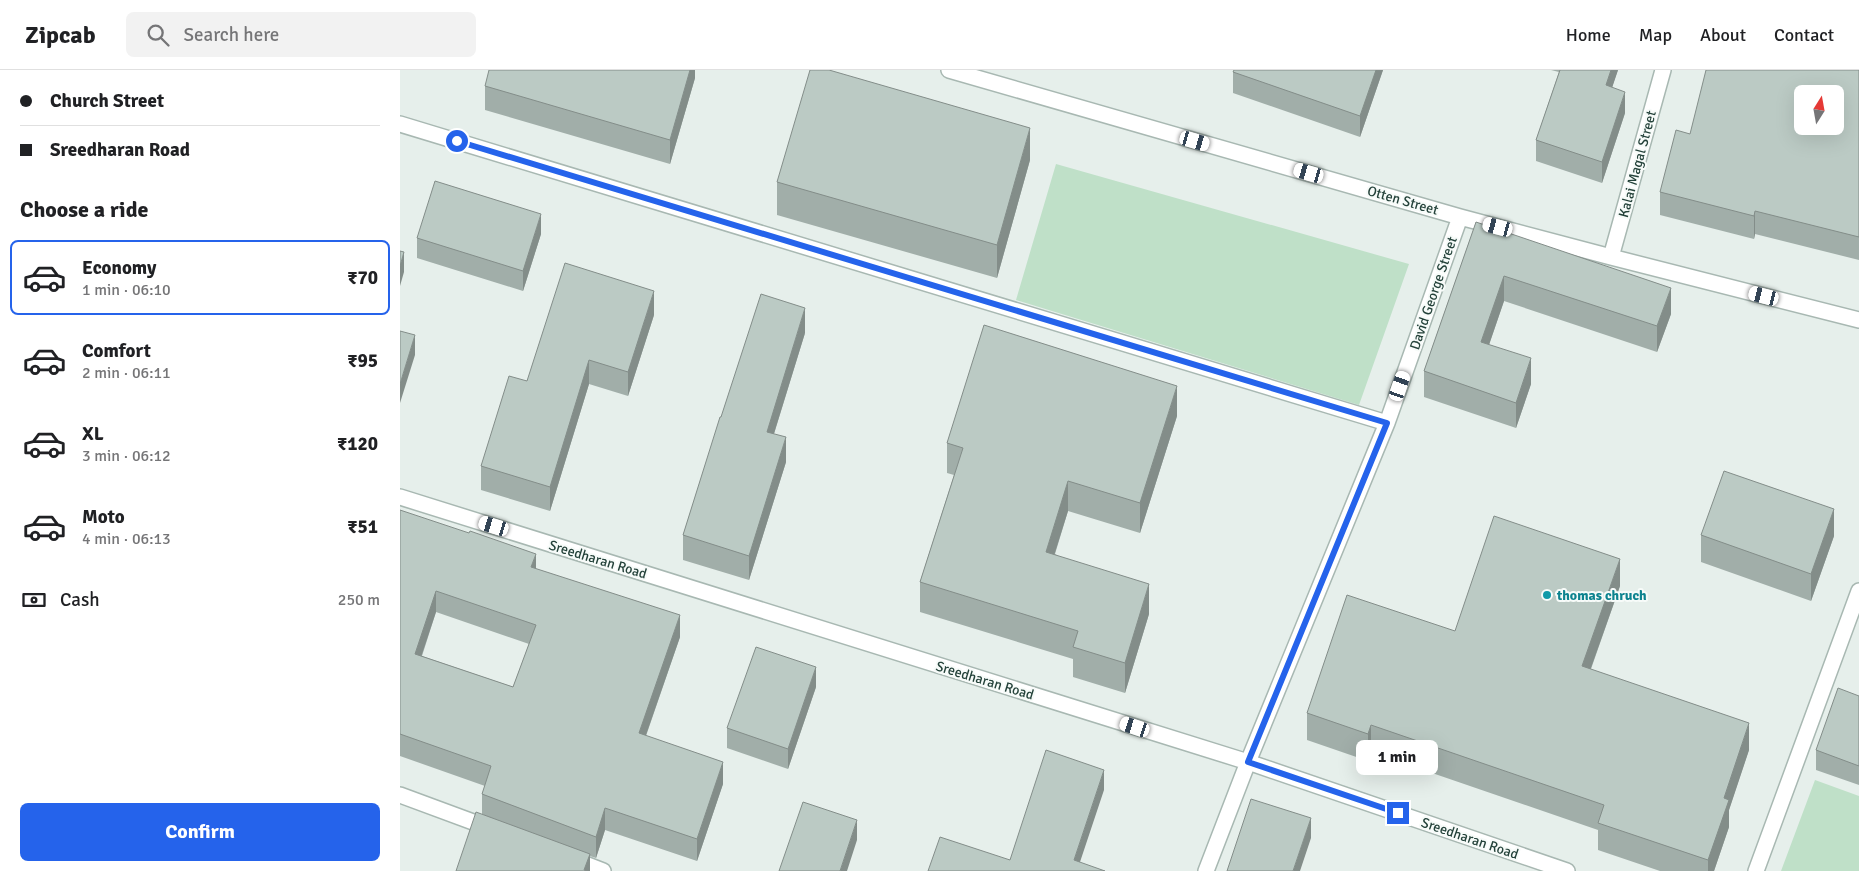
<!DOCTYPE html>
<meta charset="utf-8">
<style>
:root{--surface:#fff;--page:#f2f2f2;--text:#202124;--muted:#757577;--line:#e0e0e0;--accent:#2563eb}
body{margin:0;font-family:Signika,sans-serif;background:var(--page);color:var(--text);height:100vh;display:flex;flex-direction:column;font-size:19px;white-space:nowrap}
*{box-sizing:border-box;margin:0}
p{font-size:16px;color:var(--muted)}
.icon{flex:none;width:28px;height:28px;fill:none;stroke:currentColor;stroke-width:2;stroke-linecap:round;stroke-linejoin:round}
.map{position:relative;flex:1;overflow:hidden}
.side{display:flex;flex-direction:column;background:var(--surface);width:400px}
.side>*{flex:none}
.guide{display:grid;align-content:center;height:110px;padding:0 20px;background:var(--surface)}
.needle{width:32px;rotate:11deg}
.fabs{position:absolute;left:1394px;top:15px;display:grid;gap:10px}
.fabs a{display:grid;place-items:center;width:50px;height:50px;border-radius:8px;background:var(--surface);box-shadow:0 5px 20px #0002;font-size:25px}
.end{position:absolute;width:22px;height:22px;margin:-11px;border:6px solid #2563eb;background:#fff;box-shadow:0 0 0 2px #fff}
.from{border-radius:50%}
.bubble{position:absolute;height:35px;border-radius:8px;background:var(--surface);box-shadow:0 5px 20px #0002;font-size:16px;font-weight:700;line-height:35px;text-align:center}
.car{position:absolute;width:15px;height:30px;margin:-15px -8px;border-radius:6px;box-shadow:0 0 4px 1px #0007;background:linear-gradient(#fff 24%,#345 0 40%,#fff 0 76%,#345 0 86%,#fff 0)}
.guide b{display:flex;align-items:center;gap:18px;height:48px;font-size:19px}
.guide b+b{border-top:1px solid var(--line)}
.guide i{width:12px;height:12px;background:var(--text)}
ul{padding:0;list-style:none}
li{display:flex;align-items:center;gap:15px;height:75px;margin:0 10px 8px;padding:0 10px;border:2px solid transparent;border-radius:8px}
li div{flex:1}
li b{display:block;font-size:19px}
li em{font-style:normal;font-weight:700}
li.selected{border-color:var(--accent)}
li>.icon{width:45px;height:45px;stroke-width:1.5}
h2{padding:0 20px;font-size:22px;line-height:60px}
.pay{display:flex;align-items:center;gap:12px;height:55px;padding:0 20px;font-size:19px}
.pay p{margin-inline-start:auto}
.button{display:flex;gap:10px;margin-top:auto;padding:10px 20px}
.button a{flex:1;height:58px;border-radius:8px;background:var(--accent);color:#fff;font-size:20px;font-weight:700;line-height:58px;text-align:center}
header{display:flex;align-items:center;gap:30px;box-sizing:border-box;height:70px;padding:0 25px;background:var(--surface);border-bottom:1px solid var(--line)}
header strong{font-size:24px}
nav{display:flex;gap:28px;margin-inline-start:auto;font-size:18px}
.search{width:350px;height:45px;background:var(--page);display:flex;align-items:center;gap:12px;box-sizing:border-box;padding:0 18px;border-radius:8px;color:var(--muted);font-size:19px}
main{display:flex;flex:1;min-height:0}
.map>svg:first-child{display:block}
.green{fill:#bfe0c8}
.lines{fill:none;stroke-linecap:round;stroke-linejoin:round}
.minor-casing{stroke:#a8b8b2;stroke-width:18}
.minor{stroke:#fff;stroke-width:15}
.wall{fill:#a1aea9;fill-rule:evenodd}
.shaded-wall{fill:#838d89}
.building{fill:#bbcac4;stroke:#838d89;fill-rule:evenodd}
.route{stroke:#2563eb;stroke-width:6}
.culture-dot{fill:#0f9aa8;stroke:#f7fbf9;stroke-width:2}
.labels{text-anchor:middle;stroke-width:4;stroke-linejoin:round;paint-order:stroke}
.street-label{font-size:14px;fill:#24423a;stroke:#f7fbf9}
.culture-label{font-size:14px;font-weight:bold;fill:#0d838f;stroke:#f7fbf9;text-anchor:start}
</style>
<header>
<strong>Zipcab</strong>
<div class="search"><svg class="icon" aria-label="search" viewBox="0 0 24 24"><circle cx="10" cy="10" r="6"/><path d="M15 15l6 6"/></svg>Search here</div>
<nav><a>Home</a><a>Map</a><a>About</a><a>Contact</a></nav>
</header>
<main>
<section class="side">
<div class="guide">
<b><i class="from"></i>Church Street</b>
<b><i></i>Sreedharan Road</b>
</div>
<h2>Choose a ride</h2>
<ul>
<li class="selected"><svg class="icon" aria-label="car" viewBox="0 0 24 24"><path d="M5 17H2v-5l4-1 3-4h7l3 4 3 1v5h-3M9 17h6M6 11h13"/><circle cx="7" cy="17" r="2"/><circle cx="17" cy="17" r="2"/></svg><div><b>Economy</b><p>1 min · 06:10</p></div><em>₹70</em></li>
<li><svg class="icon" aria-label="car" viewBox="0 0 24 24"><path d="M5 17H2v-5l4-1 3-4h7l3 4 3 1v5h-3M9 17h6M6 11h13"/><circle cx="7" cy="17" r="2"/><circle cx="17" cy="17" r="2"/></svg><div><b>Comfort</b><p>2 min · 06:11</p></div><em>₹95</em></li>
<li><svg class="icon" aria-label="car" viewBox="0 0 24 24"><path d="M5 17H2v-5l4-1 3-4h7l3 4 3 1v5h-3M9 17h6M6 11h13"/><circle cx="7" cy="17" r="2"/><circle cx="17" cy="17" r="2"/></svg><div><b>XL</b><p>3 min · 06:12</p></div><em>₹120</em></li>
<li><svg class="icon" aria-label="car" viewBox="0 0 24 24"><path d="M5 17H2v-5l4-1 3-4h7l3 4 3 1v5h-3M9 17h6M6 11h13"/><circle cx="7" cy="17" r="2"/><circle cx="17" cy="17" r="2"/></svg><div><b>Moto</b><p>4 min · 06:13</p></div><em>₹51</em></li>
</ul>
<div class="pay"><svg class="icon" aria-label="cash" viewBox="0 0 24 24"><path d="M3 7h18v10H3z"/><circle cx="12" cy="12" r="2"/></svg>Cash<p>250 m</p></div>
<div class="button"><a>Confirm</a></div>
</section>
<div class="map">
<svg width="1459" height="801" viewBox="0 0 1459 801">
<rect width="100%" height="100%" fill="#e6efeb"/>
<!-- green -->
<path class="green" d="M656,94L1009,194L959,335L616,230Z
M1415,710L1459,726V801H1381Z"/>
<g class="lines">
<defs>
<path id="minor" d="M549,0L1060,147L1211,187L1459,250
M0,54L987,353
M1211,187L1263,0
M0,427L848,692L1167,801
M0,725L92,759
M172,789L203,801
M806,801L848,692L987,353L1060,147
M1356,801L1459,521"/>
</defs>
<!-- minor casing -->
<use href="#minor" class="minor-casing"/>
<!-- minor -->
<use href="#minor" class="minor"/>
</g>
<!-- wall -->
<path class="wall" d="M295,0V8L270,94L85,40V16Z
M834,0H983L960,67L833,23V2Z
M1151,0H1218L1212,17L1225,43L1202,113L1136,91V70L1159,2Z
M1459,0V190L1355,164L1354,169L1260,145V122Z
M630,90L597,208L377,145V112Z
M1076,152L1271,244L1257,282L1104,231L1089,275L1131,314L1116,358L1024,327V301Z
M141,164L123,221L17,188V168Z
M254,245L228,326L189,314L150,441L81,420V396L127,311Z
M405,263L374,364L386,392L349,510L283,490V465L321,347Z
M777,346L740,463L668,441L655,484L749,544L725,623L673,607V589L520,542V512L554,405L547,403V373Z
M0,440L136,499L280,567L246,666L323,714L297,791L205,760L196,788L190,786V801L82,744V724L85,716L0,686ZM36,542L129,574L113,617L22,586Z
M1301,465L1434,466L1411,531L1301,492Z
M1220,516L1191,599L1349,680L1329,740V757L1314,801H1260L1198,780V760L971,682L968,691L907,670V643L1055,561Z
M416,617L388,699L327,678V658Z
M1459,626V715L1416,700V680Z"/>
<!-- shaded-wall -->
<path class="shaded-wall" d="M290,0H295V8L270,94V70Z
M976,0H983L960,67V46Z
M1211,0H1218L1206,36V15Z
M1225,22V43L1202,113V92Z
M630,58V90L597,208V175Z
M1355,141V164L1354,169V146Z
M141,144V164L123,221V201Z
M4,182V202L0,216V196Z
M1104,206V231L1081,298V272Z
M1271,218V244L1257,282V256Z
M254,221V245L228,326V302Z
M405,238V263L367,386V362Z
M15,265V285L0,333V314Z
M1131,288V314L1116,358V333Z
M189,290V314L150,441V417Z
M777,316V346L740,463V433Z
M386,367V392L349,510V486Z
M668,411V441L646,511V482Z
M1434,439V466L1411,531V504Z
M136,484V505L131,497Z
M1220,489V516L1182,623V596Z
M749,514V544L725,623V593Z
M36,521V542L15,605V584Z
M280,545V567L239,685V663Z
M416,597V617L388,699V679Z
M1349,653V680L1329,740V757L1314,801H1308V790L1324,728Z
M971,655V682L968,691V664Z
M323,692V714L297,791V769Z
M704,700V720L677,801L674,790Z
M205,738V760L196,788V767Z
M911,748V768L900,801H893Z
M457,750V770L447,801H440Z
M190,784V801H184V800Z"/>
<!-- building -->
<path class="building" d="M89,0H290L270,70L85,16Z
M410,0H429L630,58L597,175L377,112Z
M834,0H976L960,46L833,2Z
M1160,0H1211L1206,15L1225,22L1202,92L1136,70Z
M1306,0H1459V167L1355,141L1354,146L1260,122L1276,60L1290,64ZM1402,24H1435V56H1402Z
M35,111L141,144L123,201L17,168Z
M1076,152L1271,218L1257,256L1104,206L1081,272L1131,288L1116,333L1024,301Z
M0,181L4,182L0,196Z
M165,193L254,221L228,302L189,290L150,417L81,396L109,306L127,311Z
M361,224L405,238L367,362L386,367L349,486L283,465L320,347H321Z
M584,255L777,316L740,433L668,411L646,482L749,514L725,593L673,577L678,561L520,512L563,378L547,373Z
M0,261L15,265L0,314Z
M1324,401L1434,439L1411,504L1301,465Z
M0,440L69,463L70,461L136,484L131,497L280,545L239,663L323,692L297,769L205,738L196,767L82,724L91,696L0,664ZM36,521L136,555L113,617L15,584Z
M1094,446L1220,489L1182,596L1349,653L1324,728L1329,730L1308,790L1198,753L1204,735L971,655L968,664L907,643L947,525L1055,561Z
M356,577L416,597L388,679L327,658Z
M1438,618L1459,626V696L1416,680Z
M646,680L704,700L674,790L705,801H528L540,767L610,790Z
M851,729L911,748L893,801H827Z
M403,732L457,750L440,801H379Z
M76,742L190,784L184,800L188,801H56Z"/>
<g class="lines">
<!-- route -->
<path class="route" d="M57,71L987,353L848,692L998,743"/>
</g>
<!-- markers -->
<circle class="culture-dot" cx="1147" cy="525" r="5"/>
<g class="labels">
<!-- street labels -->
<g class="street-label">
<text transform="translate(1237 94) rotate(-75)" y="5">Kalai Magal Street</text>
<text transform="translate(1003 130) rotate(16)" y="5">Otten Street</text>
<text transform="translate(1033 223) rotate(-71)" y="5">David George Street</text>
<text transform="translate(198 489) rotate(17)" y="5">Sreedharan Road</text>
<text transform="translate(585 610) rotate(17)" y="5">Sreedharan Road</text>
<text transform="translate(1070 768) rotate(19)" y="5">Sreedharan Road</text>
</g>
<!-- culture labels -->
<g class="culture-label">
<text x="1157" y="530">thomas chruch</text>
</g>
</g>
</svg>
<div class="fabs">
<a><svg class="needle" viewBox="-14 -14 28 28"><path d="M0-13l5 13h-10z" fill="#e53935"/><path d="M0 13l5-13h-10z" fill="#757577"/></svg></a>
</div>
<i class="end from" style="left:57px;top:71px"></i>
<i class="end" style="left:998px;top:743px"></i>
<div class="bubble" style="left:956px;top:670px;width:82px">1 min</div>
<i class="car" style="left:795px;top:71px;rotate:106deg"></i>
<i class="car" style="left:909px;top:103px;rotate:286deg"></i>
<i class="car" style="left:1098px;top:157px;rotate:285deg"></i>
<i class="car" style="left:1364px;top:226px;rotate:284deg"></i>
<i class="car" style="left:1000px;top:316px;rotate:19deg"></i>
<i class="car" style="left:94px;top:456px;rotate:287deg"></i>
<i class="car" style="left:735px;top:657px;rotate:288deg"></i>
</div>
</main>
